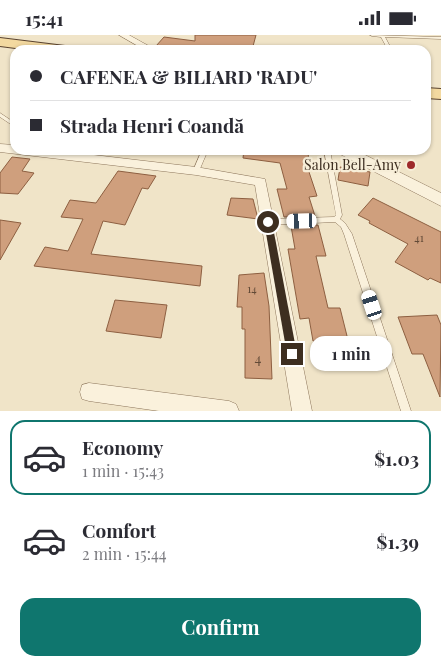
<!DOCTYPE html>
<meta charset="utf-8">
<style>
:root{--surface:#fff;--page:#f2f2f3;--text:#2b2b33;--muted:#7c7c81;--line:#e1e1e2;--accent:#0f766e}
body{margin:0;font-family:"Playfair Display",serif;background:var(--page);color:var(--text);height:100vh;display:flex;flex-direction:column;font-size:19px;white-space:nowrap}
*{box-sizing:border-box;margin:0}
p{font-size:16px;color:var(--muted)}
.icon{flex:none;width:28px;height:28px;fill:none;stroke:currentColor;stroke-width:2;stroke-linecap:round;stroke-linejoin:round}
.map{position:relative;height:376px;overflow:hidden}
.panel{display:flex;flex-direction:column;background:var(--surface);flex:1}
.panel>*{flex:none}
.hud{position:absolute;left:10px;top:10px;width:421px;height:110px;border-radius:15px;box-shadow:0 1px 4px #0004;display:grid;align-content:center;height:110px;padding:0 20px;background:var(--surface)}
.end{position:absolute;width:22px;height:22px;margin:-11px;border:6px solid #3d2e20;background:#fff;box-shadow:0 0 0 2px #fff}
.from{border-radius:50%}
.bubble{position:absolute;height:35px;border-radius:15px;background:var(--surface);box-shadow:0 1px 4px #0004;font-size:16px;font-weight:700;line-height:35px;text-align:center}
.car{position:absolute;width:15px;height:30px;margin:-15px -8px;border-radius:6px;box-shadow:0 0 4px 1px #0007;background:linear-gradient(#fff 24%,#345 0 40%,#fff 0 76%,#345 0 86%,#fff 0)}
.hud b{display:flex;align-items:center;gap:18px;height:48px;font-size:19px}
.hud b+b{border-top:1px solid var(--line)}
.hud i{width:12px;height:12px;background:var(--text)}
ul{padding:9px 0 0;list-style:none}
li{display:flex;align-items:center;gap:15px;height:75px;margin:0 10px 8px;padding:0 10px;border:2px solid transparent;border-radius:15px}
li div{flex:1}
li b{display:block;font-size:19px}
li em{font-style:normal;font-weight:700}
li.current{border-color:var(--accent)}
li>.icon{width:45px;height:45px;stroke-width:1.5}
.primary-button{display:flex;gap:10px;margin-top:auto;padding:10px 20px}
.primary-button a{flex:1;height:58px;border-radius:15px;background:var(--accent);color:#fff;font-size:20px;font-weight:700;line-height:58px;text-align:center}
.status{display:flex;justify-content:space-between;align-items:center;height:35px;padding:0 25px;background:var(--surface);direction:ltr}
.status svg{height:14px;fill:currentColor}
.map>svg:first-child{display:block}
.building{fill:#cf9f7d;stroke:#8d5f41}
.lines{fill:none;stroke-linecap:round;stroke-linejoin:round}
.service-casing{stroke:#8d765c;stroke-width:1}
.minor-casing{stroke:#8d765c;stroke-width:1}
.tertiary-casing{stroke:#8d765c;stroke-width:1}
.primary-casing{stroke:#5b4430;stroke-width:2}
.service{fill:#faf1dc;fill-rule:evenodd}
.minor{fill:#faf1dc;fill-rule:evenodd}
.tertiary{fill:#faf1dc;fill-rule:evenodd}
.primary{fill:#f3d9a0;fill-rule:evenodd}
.route{fill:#3d2e20}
.poi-dot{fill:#9e2a2b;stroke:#f7eed8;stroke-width:2}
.labels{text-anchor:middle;stroke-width:4.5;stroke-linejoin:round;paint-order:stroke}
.number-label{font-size:11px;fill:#624a37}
.poi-label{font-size:14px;fill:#3d2e20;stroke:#f7eed8;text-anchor:end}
.near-number-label{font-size:14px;fill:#624a37}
</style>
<div class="status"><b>15:41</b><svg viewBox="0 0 49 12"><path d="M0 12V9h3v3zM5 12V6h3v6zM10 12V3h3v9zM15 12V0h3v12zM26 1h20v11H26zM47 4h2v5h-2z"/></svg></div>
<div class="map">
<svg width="441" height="376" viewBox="0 0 441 376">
<rect width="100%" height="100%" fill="#f0e4c8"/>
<!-- building -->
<path class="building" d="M195,0H256L252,15H168L156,11L164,2L195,6Z
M244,115H309L307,131L317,161L309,162L315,181L284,182L277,154H287L280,128L243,123Z
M12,122L30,124L22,136L34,138L18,159L0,158V138Z
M340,132L370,137L368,151L338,145Z
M118,136L156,141L148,154L142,153L125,190L103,186L91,219L202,231L200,251L34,231L45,212L68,216L83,184L61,182L70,165L96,168Z
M231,163L253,164L258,184L227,180Z
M373,163L441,197V248L430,243L428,245L395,227L408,209L369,188L370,186L358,180Z
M0,185L21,188L0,225Z
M318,190L326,221H316L328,273H340L348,305L313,306L309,283L300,284L288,214H295L291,191Z
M264,238L269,271L272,344L245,343V294H242V272H237L239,240Z
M115,265L167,270L161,303L106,296Z
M437,280L441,290L440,362L423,319H412L398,282Z"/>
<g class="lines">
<defs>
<path id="service" d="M370,0L441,2V4L385,2L392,15H388L381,2L372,1Z
M0,78L15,88V92L0,82Z
M202,115H208L199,136L196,138L194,137L193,136Z
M324,115H330L342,180L340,184L345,188L352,199L411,376H401L344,199L341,192L335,187L268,190L265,187L268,184L334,182L336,180Z"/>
<path id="minor" d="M119,0H129L156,15H145Z
M0,109L15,110V115H51L196,132L265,144L312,376H292L255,150L196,140L0,117Z
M89,348L229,366L236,369L239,376H159L89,366L82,364L80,357L82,350Z"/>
<path id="tertiary" d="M336,115H355L441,158V171L338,118Z"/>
<path id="primary" d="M0,3L65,11L70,12L72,15H31L0,11Z
M426,53L441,54V64L426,63Z"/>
</defs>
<!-- service casing -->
<use href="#service" class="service-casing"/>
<!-- minor casing -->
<use href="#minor" class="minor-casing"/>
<!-- tertiary casing -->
<use href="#tertiary" class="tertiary-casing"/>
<!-- primary casing -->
<use href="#primary" class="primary-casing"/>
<!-- service -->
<use href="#service" class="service"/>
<!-- minor -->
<use href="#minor" class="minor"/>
<!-- tertiary -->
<use href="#tertiary" class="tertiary"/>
<!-- primary -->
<use href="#primary" class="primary"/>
</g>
<!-- route -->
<path class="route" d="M268,184L272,187L297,319L292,324L287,319L264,187Z"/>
<!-- markers -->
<circle class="poi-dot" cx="411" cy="130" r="5"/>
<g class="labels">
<!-- number labels -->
<g class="number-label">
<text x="419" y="207">41</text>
<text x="252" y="258">14</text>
</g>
<!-- poi labels -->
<g class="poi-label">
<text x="401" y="135">Salon Bell-Amy</text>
</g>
<!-- near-number labels -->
<g class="near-number-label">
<text x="258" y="329">4</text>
</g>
</g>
</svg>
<i class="end from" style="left:268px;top:187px"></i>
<i class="end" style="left:292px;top:319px"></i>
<div class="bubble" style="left:310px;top:301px;width:82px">1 min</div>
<i class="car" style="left:302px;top:186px;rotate:268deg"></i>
<i class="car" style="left:372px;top:270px;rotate:342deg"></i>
<div class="hud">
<b><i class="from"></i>CAFENEA &amp; BILIARD 'RADU'</b>
<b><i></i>Strada Henri Coandă</b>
</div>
</div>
<section class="panel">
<ul>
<li class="current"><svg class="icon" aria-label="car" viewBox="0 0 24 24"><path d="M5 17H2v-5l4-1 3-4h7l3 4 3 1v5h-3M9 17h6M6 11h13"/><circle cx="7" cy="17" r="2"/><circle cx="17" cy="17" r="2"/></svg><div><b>Economy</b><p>1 min · 15:43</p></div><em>$1.03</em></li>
<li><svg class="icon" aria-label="car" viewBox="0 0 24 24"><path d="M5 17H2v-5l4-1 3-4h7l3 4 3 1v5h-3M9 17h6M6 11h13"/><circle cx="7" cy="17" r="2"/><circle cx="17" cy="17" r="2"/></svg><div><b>Comfort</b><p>2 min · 15:44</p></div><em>$1.39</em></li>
</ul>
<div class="primary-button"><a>Confirm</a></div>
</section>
